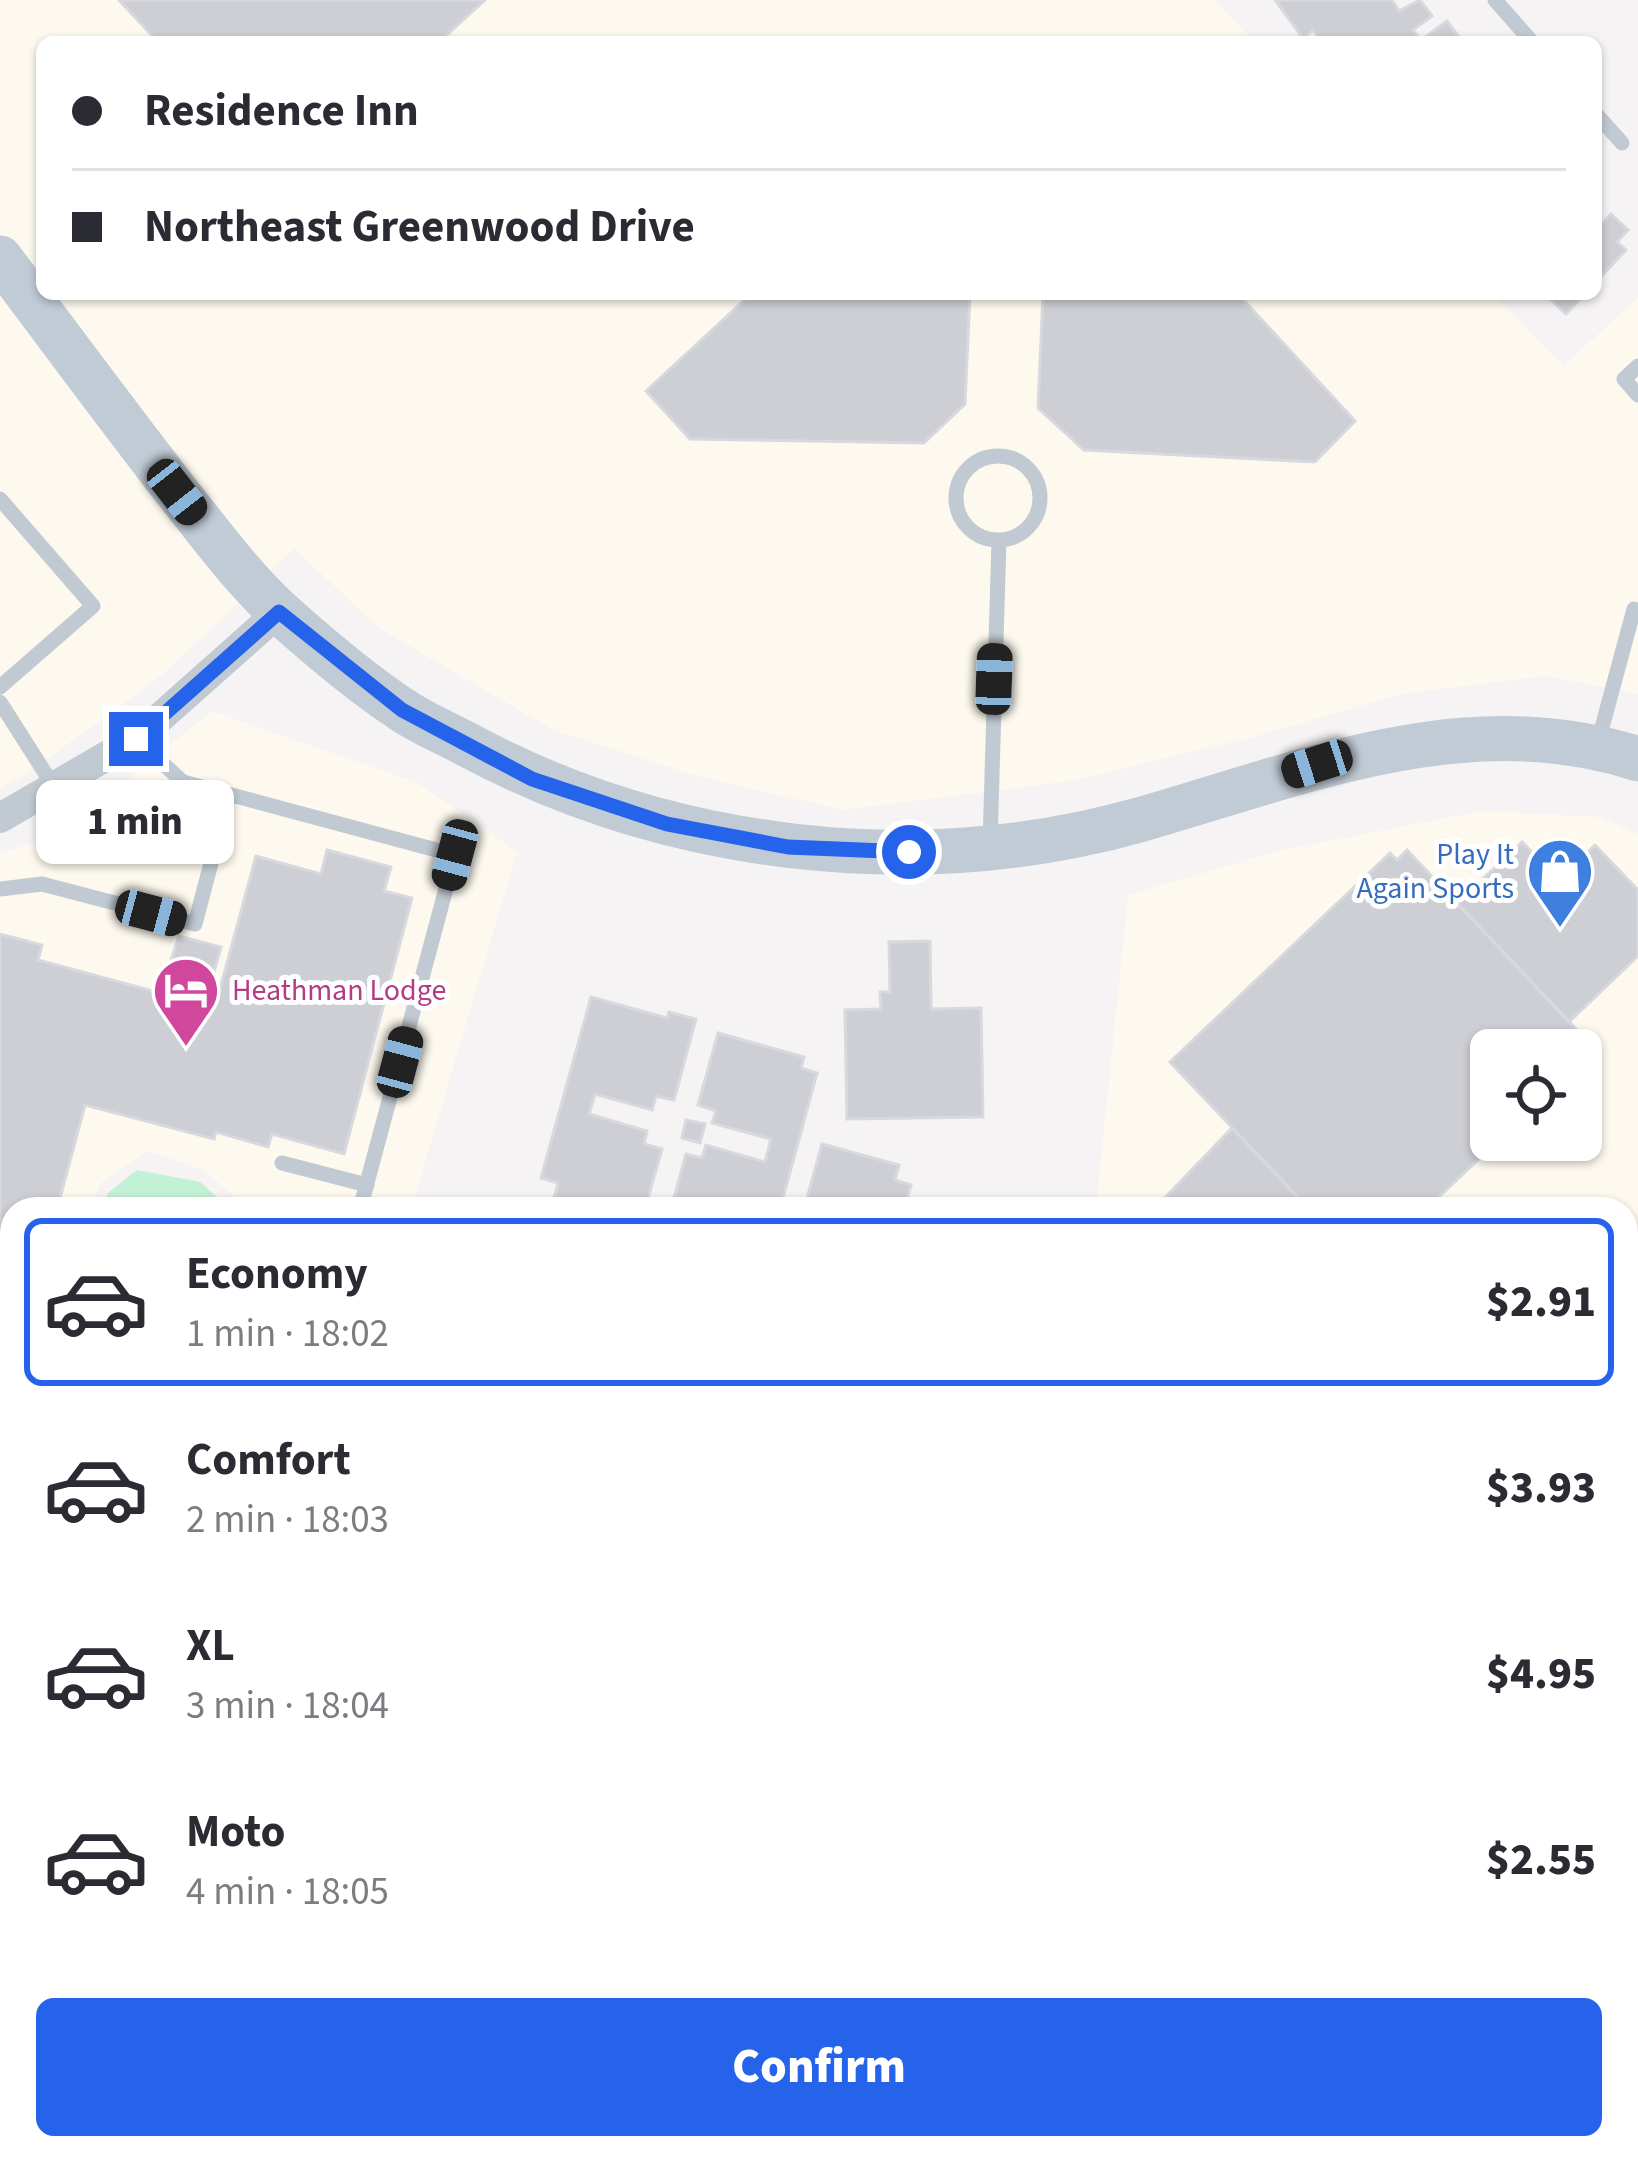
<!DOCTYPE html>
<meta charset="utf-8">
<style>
:root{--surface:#fff;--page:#f2f2f3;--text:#2b2b33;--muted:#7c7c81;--line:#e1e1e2;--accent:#2563eb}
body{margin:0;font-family:"Source Sans 3",sans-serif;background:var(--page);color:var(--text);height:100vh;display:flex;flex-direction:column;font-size:45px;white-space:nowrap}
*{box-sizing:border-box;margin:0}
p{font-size:39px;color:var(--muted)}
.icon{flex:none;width:66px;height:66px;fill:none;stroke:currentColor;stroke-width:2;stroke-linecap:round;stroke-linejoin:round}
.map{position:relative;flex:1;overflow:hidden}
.details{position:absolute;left:0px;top:1197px;width:1638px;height:963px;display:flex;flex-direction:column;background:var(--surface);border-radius:36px 36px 0 0;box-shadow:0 3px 9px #0004}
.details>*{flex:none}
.guide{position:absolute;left:36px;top:36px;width:1566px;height:264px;border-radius:18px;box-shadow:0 3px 9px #0004;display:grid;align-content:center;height:264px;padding:0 36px;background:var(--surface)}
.fabs{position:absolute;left:1470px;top:1029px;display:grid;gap:24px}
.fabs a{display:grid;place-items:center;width:132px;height:132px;border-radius:18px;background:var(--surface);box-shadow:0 3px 9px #0004;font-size:60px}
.end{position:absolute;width:54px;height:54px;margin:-27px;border:15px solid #2563eb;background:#fff;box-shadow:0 0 0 6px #fff}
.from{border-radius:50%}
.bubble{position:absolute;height:84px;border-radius:18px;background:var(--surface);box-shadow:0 3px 9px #0004;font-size:39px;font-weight:800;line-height:84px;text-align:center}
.car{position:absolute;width:36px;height:72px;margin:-36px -18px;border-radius:15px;box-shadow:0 0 9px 3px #0007;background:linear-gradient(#222 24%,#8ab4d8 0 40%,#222 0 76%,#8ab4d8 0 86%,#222 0)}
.guide b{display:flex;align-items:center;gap:42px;height:114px;font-size:45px}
.guide b+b{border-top:3px solid var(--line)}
.guide i{width:30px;height:30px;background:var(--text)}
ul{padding:21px 0 0;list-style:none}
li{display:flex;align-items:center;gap:36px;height:168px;margin:0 24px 18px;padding:0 12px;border:6px solid transparent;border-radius:18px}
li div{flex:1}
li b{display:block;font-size:45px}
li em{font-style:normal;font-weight:800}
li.on{border-color:var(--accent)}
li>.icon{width:108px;height:108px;stroke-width:1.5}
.primary-button{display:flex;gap:24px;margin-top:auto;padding:24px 36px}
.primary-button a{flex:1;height:138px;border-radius:18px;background:var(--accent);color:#fff;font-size:48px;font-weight:800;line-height:138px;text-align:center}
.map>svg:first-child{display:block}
.commercial{fill:#fdf9ef;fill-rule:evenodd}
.green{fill:#c3f1d5}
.building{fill:#cdcfd5;stroke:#d7d9de;stroke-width:3}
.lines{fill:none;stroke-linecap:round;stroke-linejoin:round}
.highway-casing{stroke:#7690ad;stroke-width:62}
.path{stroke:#7ad0a6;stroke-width:8;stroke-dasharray:9 6;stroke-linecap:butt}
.lane{stroke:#c1cad2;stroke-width:15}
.street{stroke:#c1cad2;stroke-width:30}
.secondary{stroke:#c1cbd6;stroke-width:45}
.highway{stroke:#8ba5c1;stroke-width:57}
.route{stroke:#2563eb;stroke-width:15}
.labels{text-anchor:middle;stroke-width:10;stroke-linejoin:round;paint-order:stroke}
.shop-label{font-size:30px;fill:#366cbe;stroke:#fff;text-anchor:end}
.hotel-label{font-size:30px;fill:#b23c85;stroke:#fff;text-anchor:start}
</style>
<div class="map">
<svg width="1638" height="2159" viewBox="0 0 1638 2159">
<rect width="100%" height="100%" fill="#f5f3f3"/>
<!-- commercial -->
<path class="commercial" d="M0,0H1215L1255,42H42V294H1494L1563,366L1638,298V694L1547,676L1405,693L1253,737L1076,780L843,810L698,776L553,730L379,628L294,548L165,673L24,776L0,787Z
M212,711L418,783L517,852L411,1209H250L203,1170L148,1151L101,1183L91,1209H12V1429L0,1467V854L34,842L127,780Z
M1481,811L1601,817L1638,834V2055L1626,2071V1209H1096L1128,895L1278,851ZM1491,1050H1581V1140H1491Z"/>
<!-- green -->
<path class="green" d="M137,1170L200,1182L230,1209H102L108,1193Z
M12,1463V1766L0,1764V1497Z"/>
<!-- building -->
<path class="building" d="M119,0H485L439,42H158Z
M1275,0H1392L1399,11L1420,0L1432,16L1413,30L1421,40L1447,21L1463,42H1321L1313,30L1303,38Z
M1611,214L1628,230L1617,242L1626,250L1596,282V230Z
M751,294H970L965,404L924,443L690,439L646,391Z
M1043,294H1238L1355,421L1315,462L1084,450L1038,408Z
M1545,294H1585L1566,314Z
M1522,842L1559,879L1595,845L1638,890V956L1569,1022L1457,903Z
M327,850L391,867L384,891L412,898L344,1154L272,1134L268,1147L216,1132L214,1139L85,1105L57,1209H12V1358L0,1354V934L42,945L38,960L160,993L179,936L221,947L210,986L220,989L256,856L321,874Z
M1407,850L1595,1049L1581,1062V1050H1491V1140H1499L1426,1209H1309L1170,1062L1390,853L1397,860Z
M930,941L931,1009L981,1008L983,1117L847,1119L845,1010L881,1009L880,992H890L889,942Z
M591,997L667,1018L669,1012L696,1019L674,1100L656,1096L652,1110L595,1094L589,1114L647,1131L644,1144L662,1149L645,1209H594L554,1198L558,1183L541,1178Z
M718,1033L804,1057L801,1068L817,1073L780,1209H671L686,1154L702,1158L706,1145L765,1162L771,1139L712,1123L716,1111L698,1105Z
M686,1120L705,1124L700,1143L682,1138Z
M1232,1128L1309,1209H1154Z
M822,1144L899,1165L895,1180L911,1185L904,1209H804Z"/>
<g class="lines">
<defs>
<path id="highway" d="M0,1887L12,1890
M0,1982L12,1985
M0,2088L12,2091
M226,2148L267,2159
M651,2148L691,2159
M964,2148L1004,2159
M1421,2148L1445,2159
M1474,2148L1519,2156L1592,2148"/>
</defs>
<!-- highway casing -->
<use href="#highway" class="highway-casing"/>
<!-- path -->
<path class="path" d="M0,2158L5,2159"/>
<!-- lane -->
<path class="lane" d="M1495,0L1532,42
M1596,114L1622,143
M1638,366L1624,379L1638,395
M956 498a42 42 0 1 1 84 0a42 42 0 1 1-84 0Z
M0,499L93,606L0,687
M0,702L54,787
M136,739L183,782L455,855L360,1209
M1597,746L1634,609
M990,843L999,540
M0,889L42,884L195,924L229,795
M282,1163L367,1185
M1626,1530L1638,1543"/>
<!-- street -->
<path class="street" d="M0,818L136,739L279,612"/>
<!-- secondary -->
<path class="secondary" d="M0,258C59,336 117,415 177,492C210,533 243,579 282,614C319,647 360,682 401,709C421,723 446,733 468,745C669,853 917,882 1139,820C1300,774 1469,703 1638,759"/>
<!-- highway -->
<use href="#highway" class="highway"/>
</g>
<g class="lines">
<!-- route -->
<path class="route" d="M136,739L279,612L402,710L532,779L667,824L788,847L909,852"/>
</g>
<!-- icons -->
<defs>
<symbol id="shop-pin" viewBox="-11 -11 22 30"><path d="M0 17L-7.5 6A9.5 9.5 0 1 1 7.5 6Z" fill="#3f7fe0" stroke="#fff"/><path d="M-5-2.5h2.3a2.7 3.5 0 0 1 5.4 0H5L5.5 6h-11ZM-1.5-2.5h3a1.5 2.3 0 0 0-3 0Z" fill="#fff"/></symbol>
<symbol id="hotel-pin" viewBox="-11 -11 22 30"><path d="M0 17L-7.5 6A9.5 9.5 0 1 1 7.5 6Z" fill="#d1479c" stroke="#fff"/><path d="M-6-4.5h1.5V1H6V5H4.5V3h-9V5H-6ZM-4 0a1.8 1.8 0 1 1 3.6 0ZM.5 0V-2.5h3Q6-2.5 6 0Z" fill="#fff"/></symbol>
</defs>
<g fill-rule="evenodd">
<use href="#shop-pin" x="1522" y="833" width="76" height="104"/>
<use href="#hotel-pin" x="148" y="952" width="76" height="104"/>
</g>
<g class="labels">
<!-- shop labels -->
<g class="shop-label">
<text x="1514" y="864">Play It<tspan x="1514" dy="34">Again Sports</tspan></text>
</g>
<!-- hotel labels -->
<g class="hotel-label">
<text x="232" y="1000">Heathman Lodge</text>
</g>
</g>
</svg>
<div class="fabs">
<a><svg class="icon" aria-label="locate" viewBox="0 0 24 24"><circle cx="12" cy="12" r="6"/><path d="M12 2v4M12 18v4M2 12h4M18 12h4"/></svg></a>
</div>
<i class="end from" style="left:909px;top:852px"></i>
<i class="end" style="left:136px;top:739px"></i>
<div class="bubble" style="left:36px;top:780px;width:198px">1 min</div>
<i class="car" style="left:177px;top:492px;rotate:142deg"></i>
<i class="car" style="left:994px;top:679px;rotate:2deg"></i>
<i class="car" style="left:1317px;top:764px;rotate:252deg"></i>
<i class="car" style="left:455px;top:855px;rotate:195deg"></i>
<i class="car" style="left:151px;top:913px;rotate:105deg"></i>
<i class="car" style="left:400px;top:1062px;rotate:15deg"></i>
<div class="guide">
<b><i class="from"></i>Residence Inn</b>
<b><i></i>Northeast Greenwood Drive</b>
</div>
<section class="details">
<ul>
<li class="on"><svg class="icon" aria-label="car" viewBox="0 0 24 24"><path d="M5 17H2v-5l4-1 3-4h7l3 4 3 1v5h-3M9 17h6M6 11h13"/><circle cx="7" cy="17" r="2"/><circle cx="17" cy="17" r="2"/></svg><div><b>Economy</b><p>1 min · 18:02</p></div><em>$2.91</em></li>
<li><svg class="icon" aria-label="car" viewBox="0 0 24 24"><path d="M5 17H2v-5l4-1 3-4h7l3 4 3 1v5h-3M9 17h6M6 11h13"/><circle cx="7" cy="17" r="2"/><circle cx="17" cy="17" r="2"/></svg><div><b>Comfort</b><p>2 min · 18:03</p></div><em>$3.93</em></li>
<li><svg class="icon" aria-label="car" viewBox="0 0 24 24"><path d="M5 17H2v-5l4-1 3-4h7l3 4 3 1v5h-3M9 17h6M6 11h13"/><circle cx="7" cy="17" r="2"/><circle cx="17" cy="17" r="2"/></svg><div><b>XL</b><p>3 min · 18:04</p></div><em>$4.95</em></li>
<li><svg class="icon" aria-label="car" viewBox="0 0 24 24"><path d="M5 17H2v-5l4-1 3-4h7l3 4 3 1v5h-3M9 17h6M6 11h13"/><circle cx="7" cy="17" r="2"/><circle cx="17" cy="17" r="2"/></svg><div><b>Moto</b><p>4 min · 18:05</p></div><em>$2.55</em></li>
</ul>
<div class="primary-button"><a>Confirm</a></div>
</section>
</div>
